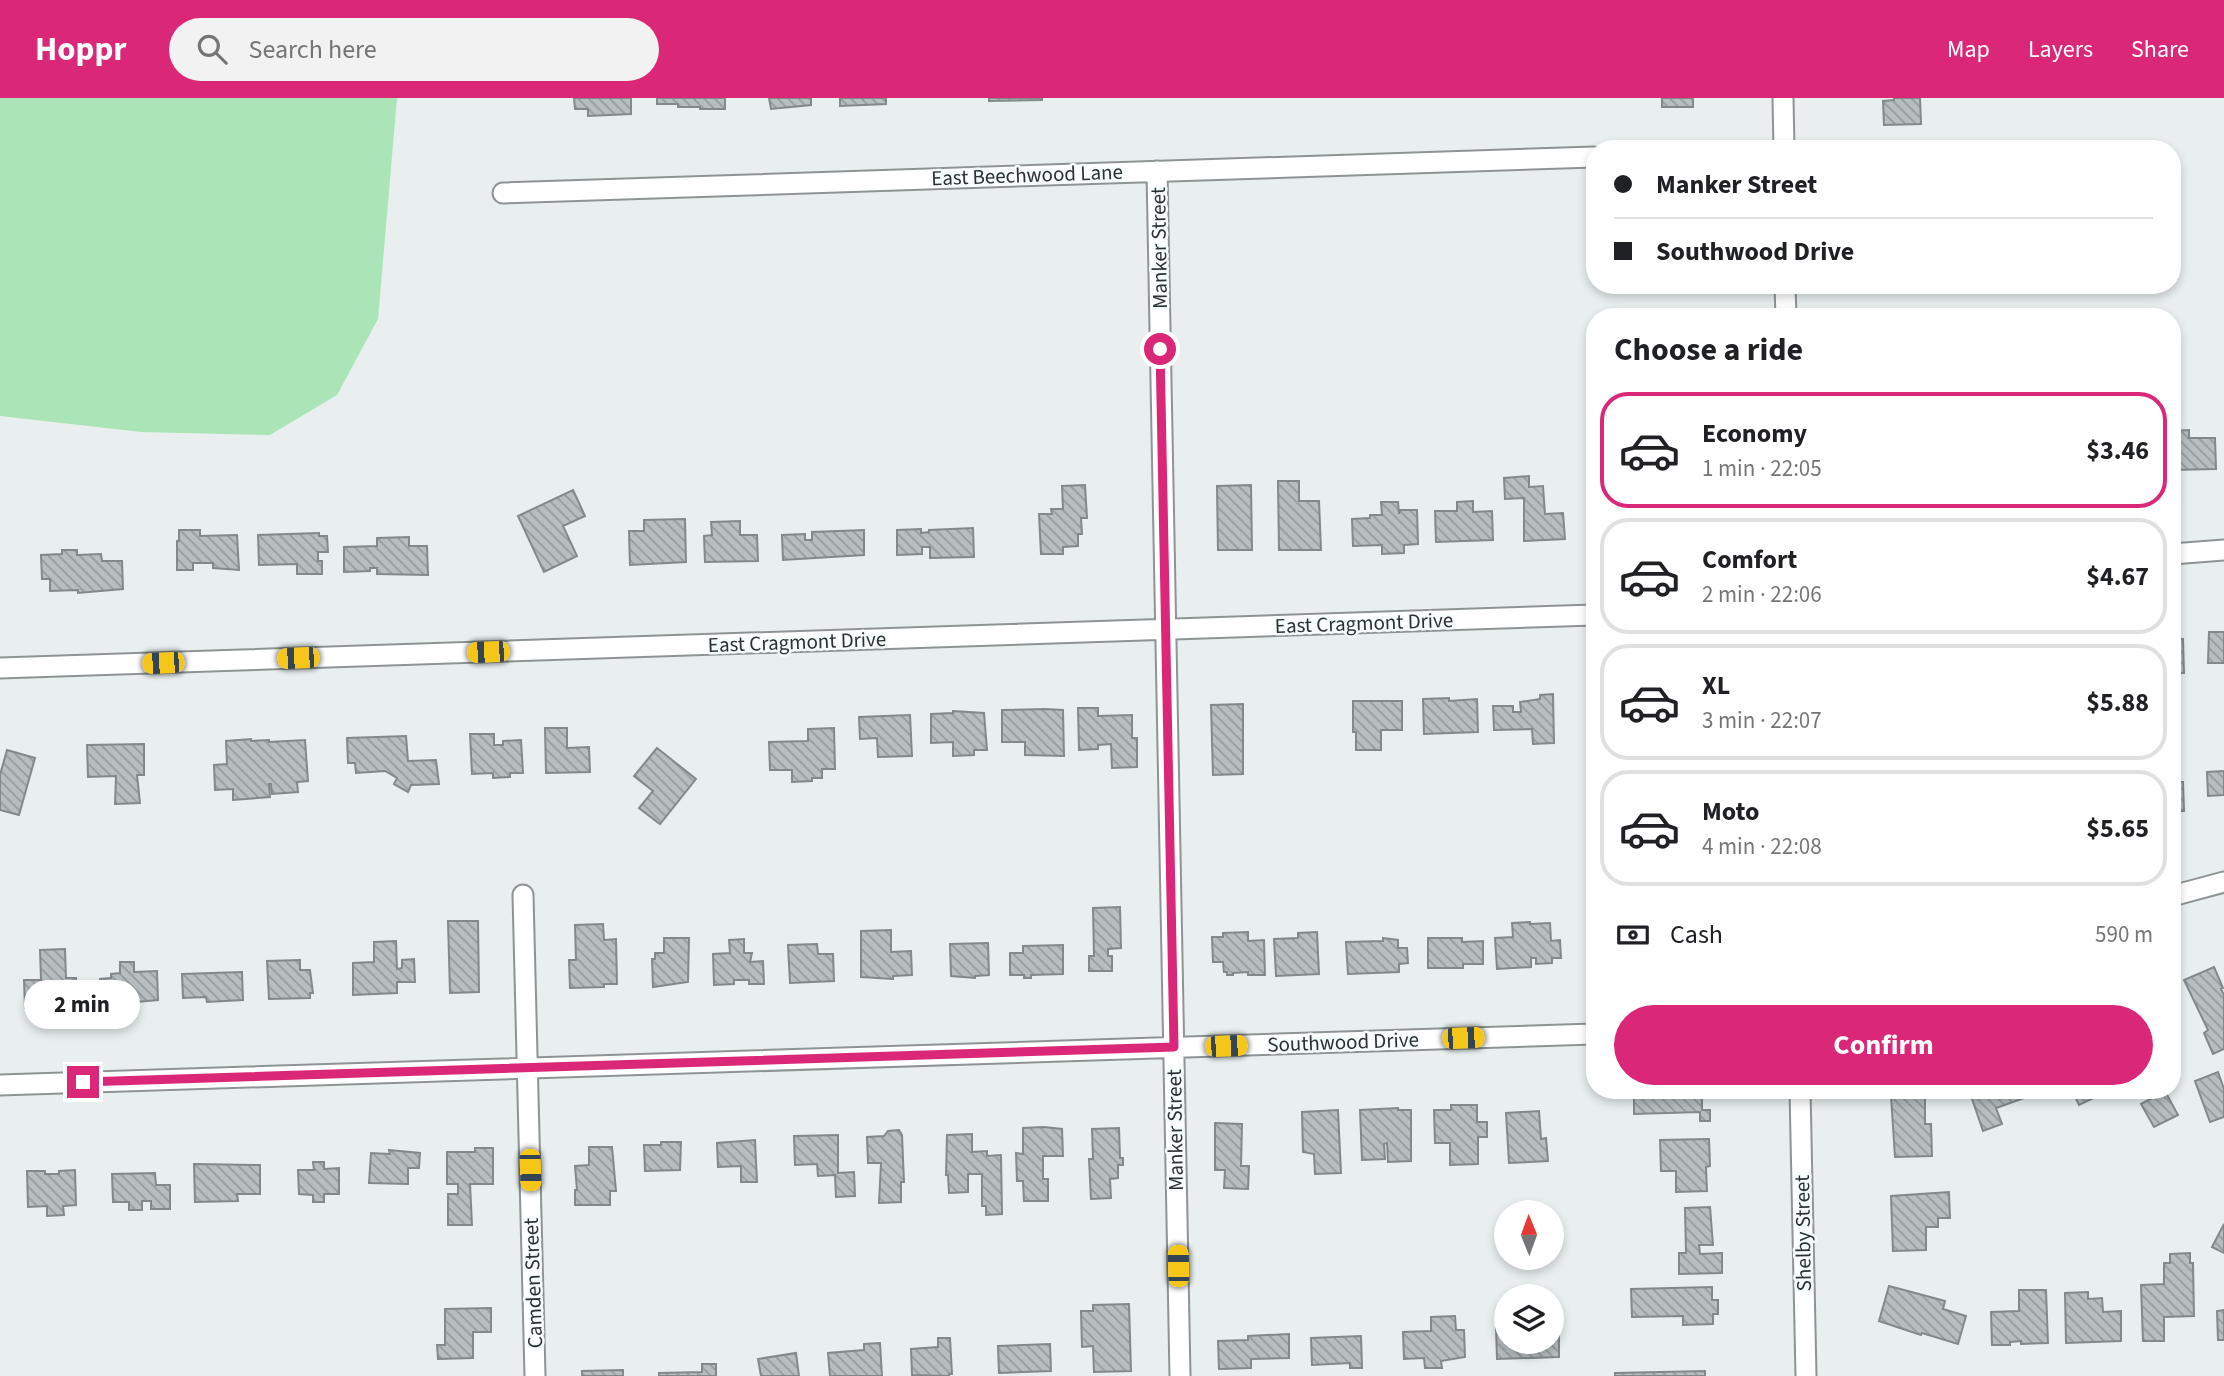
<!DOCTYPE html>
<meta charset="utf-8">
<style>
:root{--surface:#fff;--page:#f2f2f2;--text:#202124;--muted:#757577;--line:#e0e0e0;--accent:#db2777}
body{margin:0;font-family:"Source Sans 3",sans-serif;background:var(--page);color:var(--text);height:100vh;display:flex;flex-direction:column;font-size:26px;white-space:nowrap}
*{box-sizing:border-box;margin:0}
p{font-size:23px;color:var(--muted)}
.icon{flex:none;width:38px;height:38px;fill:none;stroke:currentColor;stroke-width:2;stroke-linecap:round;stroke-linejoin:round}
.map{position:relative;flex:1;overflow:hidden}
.details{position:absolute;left:1586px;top:210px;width:595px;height:791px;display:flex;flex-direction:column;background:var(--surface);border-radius:28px;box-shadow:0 4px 10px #0003}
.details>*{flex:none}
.banner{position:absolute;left:1586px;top:42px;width:595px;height:154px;border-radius:28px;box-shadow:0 4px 10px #0003;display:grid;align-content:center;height:154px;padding:0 28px;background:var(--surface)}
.needle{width:46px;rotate:359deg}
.tools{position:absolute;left:1494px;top:1102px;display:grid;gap:14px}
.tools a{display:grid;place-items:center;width:70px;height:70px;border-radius:50%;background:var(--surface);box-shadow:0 4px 10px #0003;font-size:35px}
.end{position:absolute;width:32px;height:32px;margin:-16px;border:9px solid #db2777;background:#fff;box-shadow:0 0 0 4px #fff}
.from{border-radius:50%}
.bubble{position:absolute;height:49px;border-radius:24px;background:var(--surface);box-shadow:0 4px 10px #0003;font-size:23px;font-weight:700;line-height:49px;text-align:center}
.car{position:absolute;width:21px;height:42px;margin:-21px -10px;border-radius:9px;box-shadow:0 0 5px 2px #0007;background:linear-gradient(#f5c518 24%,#345 0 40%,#f5c518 0 76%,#345 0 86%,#f5c518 0)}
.banner b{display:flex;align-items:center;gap:24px;height:66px;font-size:26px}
.banner b+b{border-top:2px solid var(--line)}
.banner i{width:18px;height:18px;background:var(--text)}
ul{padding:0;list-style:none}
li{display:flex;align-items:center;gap:21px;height:116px;margin:0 14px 10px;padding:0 14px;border:4px solid var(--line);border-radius:28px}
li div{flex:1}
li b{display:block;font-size:26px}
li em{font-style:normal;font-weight:700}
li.selected{border-color:var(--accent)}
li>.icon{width:63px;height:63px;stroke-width:1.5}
h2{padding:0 28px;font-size:32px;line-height:84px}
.pay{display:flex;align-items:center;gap:18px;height:77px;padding:0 28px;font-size:26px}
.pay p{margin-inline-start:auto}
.cta{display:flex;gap:14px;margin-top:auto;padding:14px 28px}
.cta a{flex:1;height:80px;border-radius:42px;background:var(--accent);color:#fff;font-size:28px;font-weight:700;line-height:80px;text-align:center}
header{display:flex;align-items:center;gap:42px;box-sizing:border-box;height:98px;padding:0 35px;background:var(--accent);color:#fff}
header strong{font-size:33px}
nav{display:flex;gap:38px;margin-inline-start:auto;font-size:24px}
.search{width:490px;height:63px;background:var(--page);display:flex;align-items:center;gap:18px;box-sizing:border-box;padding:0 24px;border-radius:38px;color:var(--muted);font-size:26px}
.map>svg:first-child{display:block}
.pitch{fill:#aae4b7}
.building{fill:url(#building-back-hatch);stroke:#83898a;stroke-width:2}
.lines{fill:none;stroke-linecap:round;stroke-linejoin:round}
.minor-casing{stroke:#8e9494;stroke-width:23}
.minor{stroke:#fff;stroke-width:19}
.route{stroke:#db2777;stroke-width:9}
.labels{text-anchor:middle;stroke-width:5;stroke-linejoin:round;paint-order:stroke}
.street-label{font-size:21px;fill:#2d3030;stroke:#f5fcfc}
</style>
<header>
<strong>Hoppr</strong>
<div class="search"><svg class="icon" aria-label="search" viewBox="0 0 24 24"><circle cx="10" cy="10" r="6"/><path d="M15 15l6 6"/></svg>Search here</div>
<nav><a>Map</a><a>Layers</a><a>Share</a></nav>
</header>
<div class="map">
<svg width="2224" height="1278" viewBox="0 0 2224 1278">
<defs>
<pattern id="building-back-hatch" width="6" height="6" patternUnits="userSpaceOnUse" patternTransform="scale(1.75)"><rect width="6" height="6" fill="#b7bebf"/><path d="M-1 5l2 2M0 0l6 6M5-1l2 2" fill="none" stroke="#959b9c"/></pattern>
</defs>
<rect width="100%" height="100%" fill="#e8efee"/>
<!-- pitch -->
<path class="pitch" d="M0,0H397L378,221L337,297L270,337L141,334L0,318Z"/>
<!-- building -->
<path class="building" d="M574,0H631V16L588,18V11H575Z
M657,0H725V11H700V9H678V6H657Z
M769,0H811V7L771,11Z
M840,0H886V6L840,8Z
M989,0H1042V2L989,3Z
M1662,0H1693V9H1662Z
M1894,0H1920L1921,26L1884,27L1883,3L1894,2Z
M2189,332V340H2215L2216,371L2172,372V333Z
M1529,378V389L1543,388L1545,416L1563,415L1565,441L1524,443V400L1505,401L1504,380Z
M1278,383H1299V403H1319L1321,452H1279Z
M1085,387L1087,420H1081L1082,436H1078V448L1063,449V456H1041L1039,416H1052L1051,411H1063L1062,388Z
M1251,387L1252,452H1218L1217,388Z
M573,392L585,418L563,428L577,458L544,474L518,418Z
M1473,403V414L1492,413L1493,442L1436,444L1435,413H1457V404Z
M1381,404H1398L1399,416L1400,412H1417L1418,446L1404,447V455L1382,456V447L1353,448L1352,421L1370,420V417H1382Z
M685,421L686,464L630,467L629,433H644V422Z
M740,423V437H757L758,463L705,464L704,438L712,437L711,424Z
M973,430L974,459L930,460V449H922V456L897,457V432L921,431V435L929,434V432Z
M179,432H200V438L237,437L239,472L213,470V465H193V472H177V443H179Z
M864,432V457L783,462L782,437L805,436V442H812V434Z
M319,435V438H327L328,454H318V463H322V476H297V466L259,467L258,437Z
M409,439V448H427L428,477L377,476V470H370V473L344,474V449L377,448V440Z
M62,452H77V457L101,456L102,463H122L123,491L78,495V492L50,493V481H42L41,457L62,456Z
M2209,534H2224V565H2208Z
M2172,541H2183L2184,575H2172Z
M1553,596L1554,645L1533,646L1532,631L1494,632L1493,608H1513V614H1521L1520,604L1540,601V597Z
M1449,600V603L1477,601L1478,634L1424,636L1423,601Z
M1353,603H1402V632H1381V652H1356V634H1353Z
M1243,606V676L1213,677L1211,607Z
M1078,610H1098V618L1132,617V640H1137V669L1112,670L1111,646L1098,647V651L1079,652Z
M1045,611L1063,612L1064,658L1025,657V644H1002V612Z
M953,613L984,615L987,652H974V657L953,658V644L931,645V616L953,615Z
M910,617L912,658L878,659L877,640L860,641L859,619Z
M545,630H567V650L589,649L590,674L546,675Z
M834,630L835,671H822V680H812V683L792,684V672H770L769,644L808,643V631Z
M470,636H494V647H503V643L521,642L523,675H510V679L493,680V675L472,676Z
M406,638L408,663L436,662L439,686L411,687L408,694L394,686L397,680L385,673L356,675L355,665H348L347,640Z
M251,641V643L269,642V644L305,642L308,683L297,684L298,694L272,696L271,686H269L270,699L233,702V691L215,692L214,667L227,666L226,643Z
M144,646V677H137L140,705L115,706L116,678L88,679L87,647Z
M657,650L696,681L660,726L639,710L653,693L634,678Z
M7,652L35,660L19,717L0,712V677Z
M2224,673V697L2208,698L2207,674Z
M2172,684H2183L2184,713H2172Z
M1120,809L1121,850L1108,851V858H1112V873H1089V858H1094L1093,810Z
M448,823H478L479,894L450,895Z
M1530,824V826L1550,825L1551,843L1560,842L1561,860H1552V865L1536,866V860H1531V869L1497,871L1495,840L1513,839L1512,825Z
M603,826L604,842L616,841L617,886H604V889L570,890L569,862H576L575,827Z
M891,832V854L911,853L912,877L893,878V881L861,879V833Z
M1248,834V843L1264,842L1265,877H1248V874L1233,875V877H1227V874H1224L1223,864H1213L1212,839H1223V835Z
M1317,834L1319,876L1276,878L1274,841L1298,840V835Z
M664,840H689L688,884L653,889L652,861H655V855H664Z
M1383,840L1398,842V850H1407L1408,865L1399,866V874L1348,876L1346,844L1383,843Z
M1428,840H1462V844L1483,843V866H1463V870H1428Z
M744,841V855H752L750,864L763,863L764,886H749V882H734V886L714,887L713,856L730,855L729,842Z
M396,843L397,871L402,870V862L414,861L415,884H397V895L353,897V865L374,864V844Z
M988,845L989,877L975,878V880L951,878L950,846Z
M817,846L818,856H833L834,883L790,885L788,847Z
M1063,847V876L1031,877V880H1024V877H1010V855H1023V848Z
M65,851L66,880H76L77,909H60V912H52V909L25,910L24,882H41L40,852Z
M300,862V872H310L313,895H310V900L269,901L267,863Z
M120,864H134V874L157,873L158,902L113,906V903L101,904L100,881L111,880V876L120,875Z
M2214,869L2223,890L2221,891L2224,897V951L2213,956L2204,935L2208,932L2184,882Z
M242,874L243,902L207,904L206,899L183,900L182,876Z
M2218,974L2224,991V1019L2210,1024L2195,983Z
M1634,992H1702V1012H1710V1023H1700V1014L1634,1016Z
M1969,992H2022L2024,1000L1996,1010L2002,1026L1983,1033Z
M2072,992H2100L2102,996L2079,1007Z
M2165,993L2178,1017L2154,1029L2141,1006Z
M1891,998H1925V1026H1931L1932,1058L1895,1059Z
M1451,1007H1477V1024H1487V1039H1478V1066L1450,1067V1045H1435L1434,1012H1451Z
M1398,1010V1012H1411V1063L1388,1064L1387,1045L1384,1046L1385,1061L1362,1062L1360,1012Z
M1338,1012L1341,1075L1315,1076L1314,1056L1303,1054L1302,1014Z
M1539,1013L1541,1041L1546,1040L1548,1063L1509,1065L1506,1015Z
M1215,1025L1242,1026L1241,1068H1249L1248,1091L1224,1090L1225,1072H1215Z
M1044,1029L1062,1031L1063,1058H1043V1081H1048V1103H1024L1023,1083H1017L1016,1055L1023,1056V1030Z
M1119,1030L1120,1060H1123V1067H1118V1080L1110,1081L1111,1100L1091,1101L1089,1061H1093L1092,1031Z
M899,1032L902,1037L904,1084H901V1104L879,1105L881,1065H868L867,1039L884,1038L888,1033Z
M972,1036V1054L987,1053V1058L1001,1057L1002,1116L986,1117V1108H982V1076H968V1094L949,1095L948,1077H946L947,1037Z
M838,1037V1075L854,1074L855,1098L836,1099L835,1077L818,1078L817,1066L795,1067L794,1038Z
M1709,1041L1710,1068L1706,1069L1707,1093L1676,1094V1073H1661L1660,1042Z
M755,1042L757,1084H741V1068L718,1069L717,1045Z
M661,1044H681L680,1072L645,1073L644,1047H661Z
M589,1049H612L616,1093H610V1107H575V1092H577L575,1068L589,1067Z
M475,1050H493V1086H470L472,1127H448V1096H458V1086H447V1054H475Z
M389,1052L420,1055L419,1070H408V1086L369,1085L371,1055L390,1056Z
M313,1064H324V1071L339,1070V1096H324V1104H313V1097L299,1096L298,1072H314Z
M194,1066L260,1067V1096H237L238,1103L195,1104Z
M75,1072L76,1107L63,1108L64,1117L47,1118V1108L28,1109L27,1073H45V1076H59V1073Z
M155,1075L156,1087H170V1111H151V1103H142V1112H129V1104H113L112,1076Z
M1949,1094L1950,1120H1938V1129H1926V1152L1893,1153L1891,1098Z
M1710,1109L1713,1147H1699L1700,1156L1722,1155V1175L1679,1176V1155H1686L1685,1110Z
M2224,1126V1155L2212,1149Z
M2190,1155V1165H2193L2194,1218L2164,1219V1243H2143L2141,1187L2164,1186V1165H2170V1156Z
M1889,1188L1945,1203L1943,1211L1966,1218L1958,1246L1922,1235L1921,1237L1879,1223Z
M1712,1189V1202H1718V1216H1713V1226L1683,1227V1218L1632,1219L1631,1191Z
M2019,1192H2046L2048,1245L2021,1246V1243L2010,1244V1247H1992L1991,1214L2019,1213Z
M2088,1194V1201L2102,1200L2103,1214L2121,1213V1243L2066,1245L2065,1195Z
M1129,1206L1131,1273L1094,1274L1093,1248L1082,1249L1081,1213H1093V1207Z
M491,1210V1234H473V1260L438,1261L437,1247H445V1211Z
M2224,1212V1242H2218L2217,1213Z
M1455,1218L1456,1232H1464L1465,1259L1441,1263L1442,1270H1425L1424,1260L1404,1261L1403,1234L1431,1233V1219Z
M1504,1219H1507V1244H1552V1231H1559V1259L1497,1261L1496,1230H1505Z
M1289,1236V1260L1251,1261V1270L1219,1271L1218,1243L1248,1242V1238Z
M1361,1238L1362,1270H1350V1265L1312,1267L1311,1240Z
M938,1240H950L952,1276H949V1278L912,1277L911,1251L938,1249Z
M880,1245L882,1278H830L828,1255L864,1252V1246Z
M1050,1246L1051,1273L999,1275L998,1248Z
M796,1255L799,1278H761L758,1261Z
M702,1266H716V1278H659V1275L702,1274Z
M623,1272V1278H582V1273Z
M1705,1273V1278H1615V1275Z"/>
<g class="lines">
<defs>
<path id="minor" d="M1783,0L1784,51
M1157,73L1180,1278
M503,95L1594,59
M1785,187L1786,219
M2172,456L2224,452
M0,570L1594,517
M523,797L535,1278
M2172,798L2224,784
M0,987L1594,936
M1800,992L1806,1278"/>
</defs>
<!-- minor casing -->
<use href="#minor" class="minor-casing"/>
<!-- minor -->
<use href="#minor" class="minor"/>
</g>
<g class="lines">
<!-- route -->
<path class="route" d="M83,984L1174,949L1160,251"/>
</g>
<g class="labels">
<!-- street labels -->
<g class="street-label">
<text transform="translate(1027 77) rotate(-2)" y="7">East Beechwood Lane</text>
<text transform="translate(1159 150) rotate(-91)" y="7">Manker Street</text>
<text transform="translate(1364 525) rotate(-2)" y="7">East Cragmont Drive</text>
<text transform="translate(797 544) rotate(-2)" y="7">East Cragmont Drive</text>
<text transform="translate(1343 944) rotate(-2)" y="7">Southwood Drive</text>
<text transform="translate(1175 1032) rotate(-91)" y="7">Manker Street</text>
<text transform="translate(1803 1135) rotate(-91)" y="7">Shelby Street</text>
<text transform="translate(533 1185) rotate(-92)" y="7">Camden Street</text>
</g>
</g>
</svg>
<div class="tools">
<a><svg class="needle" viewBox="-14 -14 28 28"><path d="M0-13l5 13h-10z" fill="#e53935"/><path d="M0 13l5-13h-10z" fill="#757577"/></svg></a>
<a><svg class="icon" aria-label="layers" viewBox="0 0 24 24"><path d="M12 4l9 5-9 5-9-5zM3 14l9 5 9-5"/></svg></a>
</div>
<i class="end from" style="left:1160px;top:251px"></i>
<i class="end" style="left:83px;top:984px"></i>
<div class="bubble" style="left:24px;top:882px;width:116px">2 min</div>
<i class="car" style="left:488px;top:554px;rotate:268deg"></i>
<i class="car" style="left:298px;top:560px;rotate:268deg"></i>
<i class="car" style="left:163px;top:565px;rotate:268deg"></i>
<i class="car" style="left:1463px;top:940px;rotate:88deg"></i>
<i class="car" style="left:1226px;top:948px;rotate:88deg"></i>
<i class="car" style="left:530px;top:1072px;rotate:178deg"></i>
<i class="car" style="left:1178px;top:1168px;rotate:359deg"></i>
<div class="banner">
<b><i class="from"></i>Manker Street</b>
<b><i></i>Southwood Drive</b>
</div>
<section class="details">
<h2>Choose a ride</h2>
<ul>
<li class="selected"><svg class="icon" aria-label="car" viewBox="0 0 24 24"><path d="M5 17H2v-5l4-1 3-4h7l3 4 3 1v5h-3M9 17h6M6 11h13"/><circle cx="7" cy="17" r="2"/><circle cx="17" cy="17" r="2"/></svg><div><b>Economy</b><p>1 min · 22:05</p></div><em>$3.46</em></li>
<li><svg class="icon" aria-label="car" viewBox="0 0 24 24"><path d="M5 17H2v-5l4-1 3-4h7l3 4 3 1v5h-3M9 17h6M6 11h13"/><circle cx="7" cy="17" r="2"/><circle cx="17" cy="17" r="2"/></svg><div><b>Comfort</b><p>2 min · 22:06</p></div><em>$4.67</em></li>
<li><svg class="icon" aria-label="car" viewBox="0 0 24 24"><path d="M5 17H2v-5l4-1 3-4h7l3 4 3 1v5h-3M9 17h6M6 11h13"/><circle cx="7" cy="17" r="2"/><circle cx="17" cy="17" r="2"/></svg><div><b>XL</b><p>3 min · 22:07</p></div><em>$5.88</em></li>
<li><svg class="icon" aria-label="car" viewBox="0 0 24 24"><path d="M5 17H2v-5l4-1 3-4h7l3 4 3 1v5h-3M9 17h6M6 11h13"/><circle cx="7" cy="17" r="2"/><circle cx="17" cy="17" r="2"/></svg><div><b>Moto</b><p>4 min · 22:08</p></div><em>$5.65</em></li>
</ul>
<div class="pay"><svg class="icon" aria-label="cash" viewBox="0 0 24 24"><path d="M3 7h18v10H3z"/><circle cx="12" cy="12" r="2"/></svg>Cash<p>590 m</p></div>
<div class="cta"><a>Confirm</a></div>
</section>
</div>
